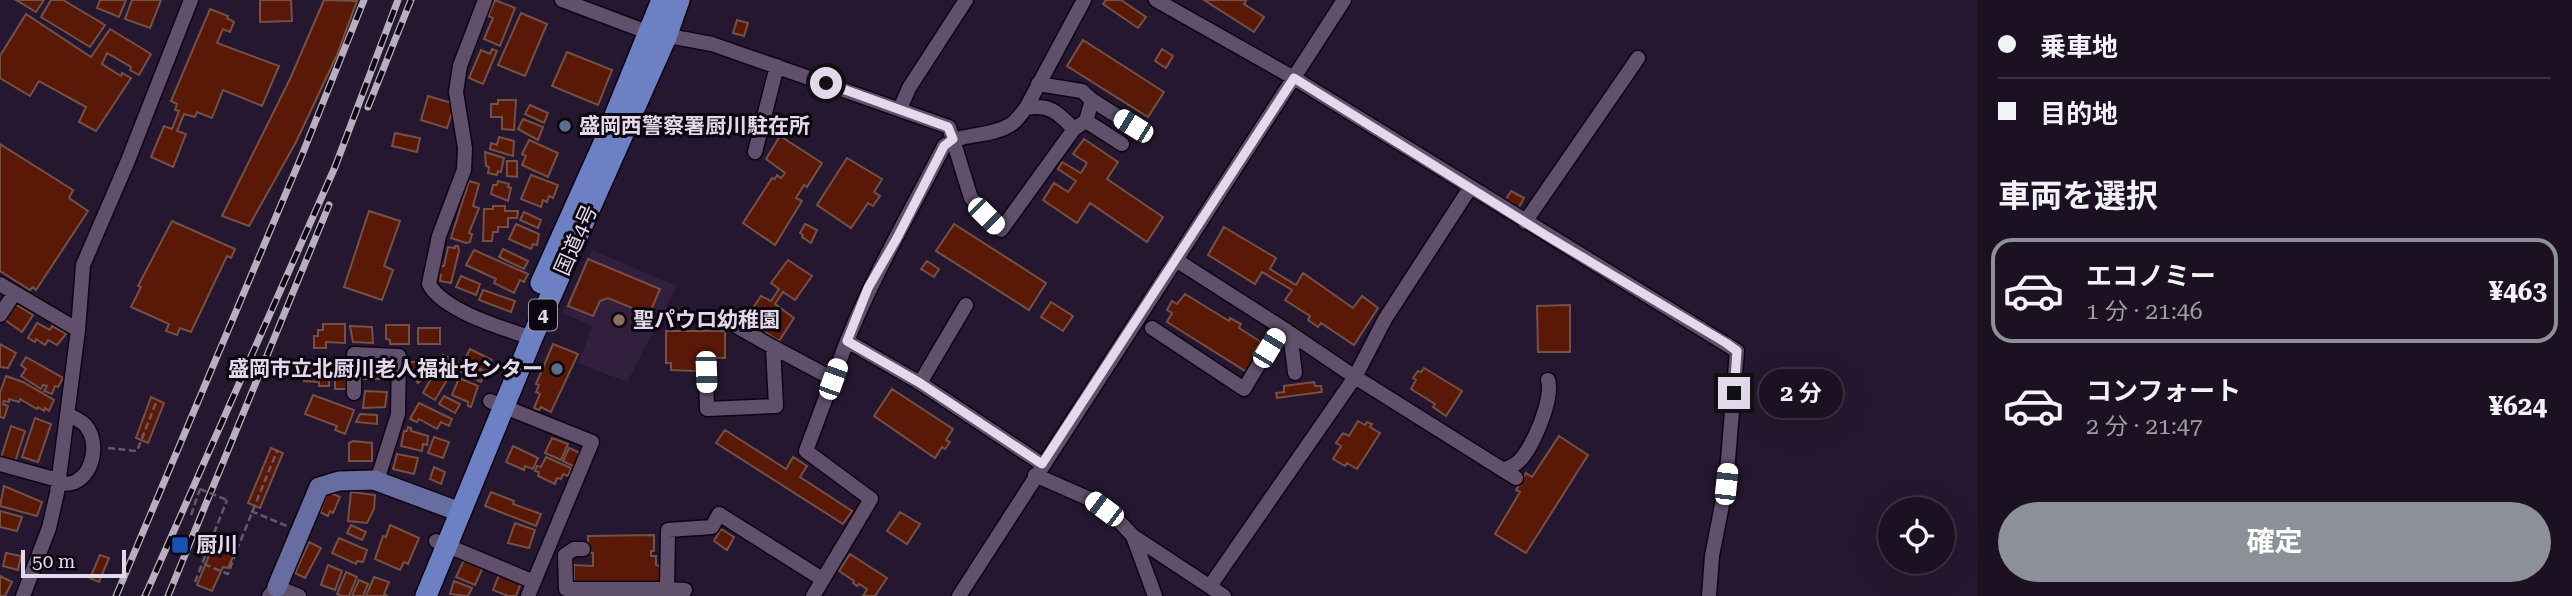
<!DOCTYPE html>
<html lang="ja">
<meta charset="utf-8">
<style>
:root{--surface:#1c1123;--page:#251a2b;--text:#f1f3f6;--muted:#a09da6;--line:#3a3141;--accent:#8c9099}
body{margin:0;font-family:"Roboto Serif","Noto Sans JP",serif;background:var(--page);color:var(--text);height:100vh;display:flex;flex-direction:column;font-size:26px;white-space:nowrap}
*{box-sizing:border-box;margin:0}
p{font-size:23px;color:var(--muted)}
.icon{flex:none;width:38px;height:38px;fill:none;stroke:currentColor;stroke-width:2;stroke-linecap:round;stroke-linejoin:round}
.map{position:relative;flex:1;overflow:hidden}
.side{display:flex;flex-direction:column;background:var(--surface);width:595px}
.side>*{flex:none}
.guide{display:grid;align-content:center;height:154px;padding:0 21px;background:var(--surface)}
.tools{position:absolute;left:1878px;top:497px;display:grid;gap:14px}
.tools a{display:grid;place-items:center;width:77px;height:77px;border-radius:50%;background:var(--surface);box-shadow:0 7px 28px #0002,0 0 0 2px var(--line);font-size:35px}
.scale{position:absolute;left:21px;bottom:18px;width:105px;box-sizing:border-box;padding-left:7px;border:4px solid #e3d9ea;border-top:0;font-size:19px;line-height:24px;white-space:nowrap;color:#e3d9ea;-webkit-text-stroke:5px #0b060f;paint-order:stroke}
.end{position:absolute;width:32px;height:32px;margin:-16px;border:9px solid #e3d9ea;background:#111;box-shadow:0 0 0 4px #111}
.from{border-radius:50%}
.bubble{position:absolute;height:49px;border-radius:24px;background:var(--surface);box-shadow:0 7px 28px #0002,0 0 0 2px var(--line);font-size:23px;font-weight:700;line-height:49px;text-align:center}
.car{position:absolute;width:21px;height:42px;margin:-21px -10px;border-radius:9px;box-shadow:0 0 5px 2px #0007;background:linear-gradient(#fff 24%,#345 0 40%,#fff 0 76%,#345 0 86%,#fff 0)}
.guide b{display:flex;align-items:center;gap:24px;height:66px;font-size:26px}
.guide b+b{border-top:2px solid var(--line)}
.guide i{width:18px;height:18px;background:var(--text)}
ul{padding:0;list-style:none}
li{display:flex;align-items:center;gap:21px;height:105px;margin:0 14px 10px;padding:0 7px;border:4px solid transparent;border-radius:21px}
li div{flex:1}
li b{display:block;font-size:26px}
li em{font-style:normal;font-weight:700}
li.current{border-color:var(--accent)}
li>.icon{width:63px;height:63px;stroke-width:1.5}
h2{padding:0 21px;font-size:32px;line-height:84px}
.action{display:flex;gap:14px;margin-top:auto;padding:14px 21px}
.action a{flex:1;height:80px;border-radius:42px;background:var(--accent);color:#fff;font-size:28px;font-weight:700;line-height:80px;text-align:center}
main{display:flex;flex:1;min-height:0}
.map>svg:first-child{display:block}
.built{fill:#311f3d}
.building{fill:#5a1906;stroke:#735147;stroke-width:2}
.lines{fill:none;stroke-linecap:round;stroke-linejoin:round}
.minor-casing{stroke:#0e0316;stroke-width:17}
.major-casing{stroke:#0e0316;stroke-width:22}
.highway-casing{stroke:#0e0316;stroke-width:24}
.path{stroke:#65586e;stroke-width:2.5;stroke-dasharray:7 3.5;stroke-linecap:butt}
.minor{stroke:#60506c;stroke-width:14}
.major{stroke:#686da1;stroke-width:19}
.highway{stroke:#6e80c4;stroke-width:21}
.rail-casing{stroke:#b9aec0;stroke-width:7}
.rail{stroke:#0b060f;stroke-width:4.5;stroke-dasharray:13;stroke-linecap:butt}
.path-bridge{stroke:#65586e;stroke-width:2.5;stroke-dasharray:7 3.5;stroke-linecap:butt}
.route{stroke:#e3d9ea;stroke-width:9}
.service-dot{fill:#5c6f8a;stroke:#0b060f;stroke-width:2.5}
.education-dot{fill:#8d6e63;stroke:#0b060f;stroke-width:2.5}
.transit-dot{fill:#1a4fb4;stroke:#0b060f;stroke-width:2.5}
.labels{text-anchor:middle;stroke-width:6;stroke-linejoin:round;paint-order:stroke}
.shield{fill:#0b060f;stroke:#a29aa8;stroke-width:2}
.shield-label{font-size:19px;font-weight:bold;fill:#e3d9ea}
.poi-label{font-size:21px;font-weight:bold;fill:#e3d9ea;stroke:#0b060f;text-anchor:start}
.street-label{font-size:21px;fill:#e3d9ea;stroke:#0b060f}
</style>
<main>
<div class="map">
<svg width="1977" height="596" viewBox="0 0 1977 596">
<rect width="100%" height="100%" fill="#25172f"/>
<!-- built -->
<path class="built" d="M592,250L677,286L627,382L578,363L593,326L562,313Z"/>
<!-- building -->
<path class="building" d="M16,0H44L36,12Z
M51,0H63L105,25L90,47L41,17Z
M100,0H126L119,17L97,8Z
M132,0H161L150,28L125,19Z
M260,0H291L292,21L260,22Z
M324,0L357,1L337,55L296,142L249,226L222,216L290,79Z
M495,0L515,8L500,46L484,39L493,18L488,16Z
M1106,0H1121L1146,17L1138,28L1103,4Z
M1204,0H1244L1246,1L1244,4L1264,17L1254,32Z
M210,9L228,16L227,18L234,22L230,32L223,29L217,43L279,66L262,106L223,90L212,118L197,112L195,117L184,114L177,131L186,134L173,167L151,157L164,126L172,129L179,111L175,110L177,104L171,101Z
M521,13L547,24L525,76L498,65Z
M26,14L91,57L110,29L151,54L139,75L130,70L131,67L107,53L102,64L121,76L122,73L131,78L96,131L79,122L86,107L39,81L30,96L0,78V56Z
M737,20L748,23L744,36L733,33Z
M1083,40L1164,92L1148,117L1067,66Z
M492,49L497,51L483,84L469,78L481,50L490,54Z
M1162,49L1173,56L1166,68L1155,61Z
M567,52L612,70L598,105L552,86Z
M428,96L455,104L447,128L421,120Z
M498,100H516L514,130L502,129V117H491V104H498Z
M530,105L548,113L544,123L525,114Z
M523,119L543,127L538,140L518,129Z
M395,133L420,138L417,152L392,146Z
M780,136L822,163L807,187L804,185L796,198L802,201L775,245L743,223L772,178L775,179L777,175L781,178L785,173L766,159Z
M499,137L514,141L513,156L490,149L491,143L497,145Z
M1084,139L1118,162L1107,179L1163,217L1147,242L1090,203L1077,223L1043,200L1054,183L1068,192L1076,181L1058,169L1062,162L1081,173L1087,163L1073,154Z
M529,140L558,153L548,177L522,165L526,156L522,154Z
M0,144L73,190L69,198L88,211L36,290L33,287L30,290L0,271Z
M485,152L504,158L501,172L498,171L497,175L488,173L489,167L486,166Z
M847,158L882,179L874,192L880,196L873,206L868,203L851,228L817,205Z
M507,161H517V177L507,176Z
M531,175L558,185L553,198L549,196L547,202L543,200L541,207L521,199Z
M469,181L479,184L473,206L479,208L469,233L472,234L470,242L466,243L451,238Z
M498,181L509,184L508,187L511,188L508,201L491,194L493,185H497Z
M1511,191L1524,198L1518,209L1505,201Z
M493,206H505V211H518L517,218H508V227H498V232H493L492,241H483L484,209H493Z
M369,211L400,221L384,266L393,270L382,300L344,287Z
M524,212L541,220L538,228L520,220Z
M172,221L235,249L231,258L227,256L191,332L180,328L177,335L166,331L169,324L131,307L141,287L138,286Z
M516,224L539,234L537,245L533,244L531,249L509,239Z
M805,224L817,230L811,243L802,237L803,235L800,233Z
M954,224L1046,283L1029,310L936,251Z
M1224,227L1276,258L1270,269L1296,285L1303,273L1353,308L1362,296L1378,308L1354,345L1321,323L1318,327L1308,320L1310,316L1285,300L1292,290L1262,272L1255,284L1208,255Z
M455,246H458L459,251L451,283L440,281L441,275H436L438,265L444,266L448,247L455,248Z
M503,249L528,261L524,269L499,257Z
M474,250L528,274L524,282L520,280L514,293L494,283L496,279L466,265Z
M588,259L660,289L649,315L608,298L600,301L593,316L568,306Z
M788,260L812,276L795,300L783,292L775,304L794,318L779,341L746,319L761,296L771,301L779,289L771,283Z
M927,261L939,269L934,277L921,269Z
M461,276L480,284L476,295L456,287Z
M483,290L515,301L511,312L479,300Z
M1185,294L1229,321L1230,318L1241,324L1239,328L1261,342L1253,354L1257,356L1247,372L1167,322L1172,313L1167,310L1172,301L1177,304Z
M1051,302L1073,316L1063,331L1041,317Z
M15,304L33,315L22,332L5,320Z
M1570,305V352H1538L1537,306Z
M37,323L50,330L52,326L66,334L57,345L48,340L45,345L36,339L35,342L28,338Z
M323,324H345V343L326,342V348H314V336H318V330H323Z
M386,325H409V344H390V340L386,339Z
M350,326L372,327L373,343L353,342Z
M418,328H440V344H418Z
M666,331H725V358L697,357V371L671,370V363H666Z
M0,344L16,353L8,368L0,367Z
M553,344L578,354L551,412L541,407L539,410L534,408L540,394L536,392L539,385L536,384Z
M470,349L492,360L486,372L464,361Z
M443,355L460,364L456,371L439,362Z
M26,357L63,378L58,387L55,386L52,394L44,391L47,386L43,385L41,389L21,376L26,369L21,365Z
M409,362H430L426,375L418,383L409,373Z
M362,363L388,366V379H364Z
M466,363L485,373L481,382L461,372Z
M304,364H327V368H330L329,386H319V382L304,381Z
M437,368L450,375L435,400L423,393Z
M1424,368L1462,391L1446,416L1433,407L1435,404L1411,389L1416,380L1413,378L1418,371L1421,372Z
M335,370H346L348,389H335Z
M6,376L23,382L54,400L49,411L45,408L44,411L38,407L37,409L20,399L19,402L9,399V402L4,401L3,404L8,406L4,418L0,417V393Z
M459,378L478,386L471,407L468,406V402L452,395Z
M1314,382L1315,386H1321L1322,392L1277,398L1276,393L1284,392V386Z
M892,389L953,429L946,440L950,442L945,449L942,447L935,458L874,416Z
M365,391L387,392L385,407L363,408Z
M313,395L354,410L345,434L335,430L337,426L305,414Z
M444,396L460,404L455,413L439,404Z
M151,397L164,403L148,443L136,438Z
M419,403L452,419L449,426L441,422L437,429L419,419L417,422L410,419Z
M360,414L377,415V424L356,422Z
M35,418L51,424L38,462L22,457Z
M1358,421L1365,425L1367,422L1372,424L1370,427L1380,433L1357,469L1347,463L1345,466L1333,459L1341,446L1336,443L1343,433L1349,436Z
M11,426L25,431L15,462L1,458Z
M408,427L411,428V431L428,436L427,445L423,444L422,451L401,446L404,431H407Z
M725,430L786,469L793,457L807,466L800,477L852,511L843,524L716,443Z
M1559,436L1588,455L1526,553L1495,534L1520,492L1516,490L1526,473L1532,477Z
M434,437L449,442L443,458L428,453Z
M552,438L568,444L561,460L545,453Z
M353,441L372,443V461H349V443Z
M513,446L538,458L533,469L525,466L524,470L506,462Z
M271,448L283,453L260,508L248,503Z
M569,448L578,452L579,456L575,467L563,461Z
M397,454L418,458L414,474L393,469Z
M546,457L571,468L568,476L563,474L561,479L557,478L555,484L538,476L539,472L535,471L537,466L541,467Z
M434,467L445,472L441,484L430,479Z
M4,486L42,502L37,516L0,506Z
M328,492L340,497L333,513L330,511L328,516L320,512Z
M351,492L375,495L374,509L367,523L348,521Z
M491,492L514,501L513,504L541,514L536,526L485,506Z
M0,511L22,517L17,531L0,527Z
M900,512L920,524L907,544L887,531Z
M515,523L535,530L529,548L508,543Z
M351,525L366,532L362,540L347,533Z
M390,525L419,538L408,564L404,562L400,570L375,559L383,536L386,537Z
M721,529L734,537L727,550L714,541Z
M654,535V551H651V556H656V565L660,566V584H574V565L593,566V553H588V536Z
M339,538L367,550L363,562L357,561L356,564L332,553Z
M309,542L321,548L305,578L295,573Z
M214,543L235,552L228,568L223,567L212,591L197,585Z
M6,553L21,556L18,570L3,566Z
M850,554L887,578L875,596H863L867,589L859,584L857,586L853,583L854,581L839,571Z
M100,555L109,558L99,582L90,578Z
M464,560L483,567L475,585L456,577Z
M328,565L342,571L335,590L321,585Z
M346,572L357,577L349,596H341L337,594Z
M499,575L521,583L516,596H508L493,590Z
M0,576L12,582L5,596H0Z
M374,577L389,582L384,594L388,596H366Z
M359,580L368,584L363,596H352Z
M454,581L472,588L468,596L450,594Z"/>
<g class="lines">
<defs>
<path id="minor" d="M485,0L460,66L456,92L465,148L464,170L439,236L429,284C443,311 505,329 532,338
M562,0L647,32L712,44L949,127L971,198L1001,230L1074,129
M1084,0L1026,108C1050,104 1057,112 1074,129L1086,121
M1156,0L1294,78L1737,351L1726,484L1712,556L1709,596
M1038,84L1082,91L1092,100L1133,126
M1092,100L1086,121L1122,144
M900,109L909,88L966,0
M755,152L777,66
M1525,222L1638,58
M1176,260L1287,331
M0,284L78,330
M966,305L920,383L847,341C874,274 911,211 944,146C962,132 989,138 1010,125C1016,122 1021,114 1026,108
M0,315L14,294
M736,326L773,347
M1152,328L1244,389L1281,327
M706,372L707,409L776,406L773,347L833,379
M1295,373L1290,333L1355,377L1385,319L1470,188
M920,383L1042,464
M354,393V354L399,356L398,414L377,481
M490,401L592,442L528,596
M0,464L58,480
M1503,470C1507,468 1514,466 1518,462C1532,450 1554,398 1548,380
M1035,475L1092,500L1116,518L1133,536L1224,596
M58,484C63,484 70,484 75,482C94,473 99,442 86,426C81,420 74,418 67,414
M1133,536L1155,596
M436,541L534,582
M583,549H574L565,555L566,589H667L668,530L712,527L719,514L822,579
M1210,586L1355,377L1516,478
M667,589L685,590
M23,596L49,528L57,493L78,330L83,265L127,163L191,0
M269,596L277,587L299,596
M813,596L871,499L806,451L847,341
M959,596L1344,0"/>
<path id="major" d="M277,587L319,487L339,481L374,480L460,512"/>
<path id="highway" d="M541,283L603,145L662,0
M426,596L532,338L666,37L679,0"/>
</defs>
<!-- minor casing -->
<use href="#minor" class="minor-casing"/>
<!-- major casing -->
<use href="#major" class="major-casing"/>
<!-- highway casing -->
<use href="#highway" class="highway-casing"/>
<!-- path -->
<path class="path" d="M108,448L137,451L157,400
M251,511L287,526
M191,515L200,489
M225,542L238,547L277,451
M204,564L228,574L238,547
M195,582L227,500"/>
<!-- minor -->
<use href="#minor" class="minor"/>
<!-- major -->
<use href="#major" class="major"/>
<!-- highway -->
<use href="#highway" class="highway"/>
<defs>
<path id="rail" d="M368,107L411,0
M116,596L302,155L364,0
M145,596L335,167L398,0
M168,596L329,205"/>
</defs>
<!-- rail casing -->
<use href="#rail" class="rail-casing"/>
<!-- rail -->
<use href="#rail" class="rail"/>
<!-- path-bridge -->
<path class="path-bridge" d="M200,489L227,500"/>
</g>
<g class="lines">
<!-- route -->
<path class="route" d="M826,83L948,127L953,139L944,146L897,238L868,288L847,341L920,383L1042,464L1294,78L1547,236L1726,343L1737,351L1734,393"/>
</g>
<!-- markers -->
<g class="service-dot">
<circle cx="565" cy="126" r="7"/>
<circle cx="557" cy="369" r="7"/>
</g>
<circle class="education-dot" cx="619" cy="320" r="7"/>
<rect class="transit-dot" x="171" y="536" width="18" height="18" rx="3.5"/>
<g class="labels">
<!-- shield labels -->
<rect class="shield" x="529" y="299.5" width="28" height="31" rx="5"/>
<g class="shield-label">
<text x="543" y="322">4</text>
</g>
<!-- poi labels -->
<g class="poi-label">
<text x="579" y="133">盛岡西警察署厨川駐在所</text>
<text x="633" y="327">聖パウロ幼稚園</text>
<text x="543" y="376" text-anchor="end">盛岡市立北厨川老人福祉センター</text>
<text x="196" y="552">厨川</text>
</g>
<!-- street labels -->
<g class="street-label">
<text transform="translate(576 240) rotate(-66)" y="7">国道4号</text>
</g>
</g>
</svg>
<div class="tools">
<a><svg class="icon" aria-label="locate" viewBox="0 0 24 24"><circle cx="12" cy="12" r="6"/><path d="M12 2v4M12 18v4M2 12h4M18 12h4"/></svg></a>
</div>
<div class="scale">50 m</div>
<i class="end from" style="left:826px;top:83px"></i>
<i class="end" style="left:1734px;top:393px"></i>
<div class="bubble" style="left:1759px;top:369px;width:84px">2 分</div>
<i class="car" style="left:1133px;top:126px;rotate:302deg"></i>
<i class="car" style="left:986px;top:216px;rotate:135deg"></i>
<i class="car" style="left:1269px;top:348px;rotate:31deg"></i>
<i class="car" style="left:706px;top:372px;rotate:178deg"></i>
<i class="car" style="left:833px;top:379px;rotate:20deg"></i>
<i class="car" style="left:1726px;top:484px;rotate:6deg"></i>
<i class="car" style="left:1104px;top:509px;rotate:307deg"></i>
</div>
<section class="side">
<div class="guide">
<b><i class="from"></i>乗車地</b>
<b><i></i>目的地</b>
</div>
<h2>車両を選択</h2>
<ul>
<li class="current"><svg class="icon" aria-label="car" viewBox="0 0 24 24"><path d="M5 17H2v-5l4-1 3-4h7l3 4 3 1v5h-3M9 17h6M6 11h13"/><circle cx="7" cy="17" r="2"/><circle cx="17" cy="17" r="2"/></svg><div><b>エコノミー</b><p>1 分 · 21:46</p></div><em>¥463</em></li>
<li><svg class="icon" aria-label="car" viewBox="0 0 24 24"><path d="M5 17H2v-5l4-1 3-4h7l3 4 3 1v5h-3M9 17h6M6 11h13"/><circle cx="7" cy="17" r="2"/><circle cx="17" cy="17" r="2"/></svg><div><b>コンフォート</b><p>2 分 · 21:47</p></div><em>¥624</em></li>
</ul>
<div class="action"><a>確定</a></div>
</section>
</main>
